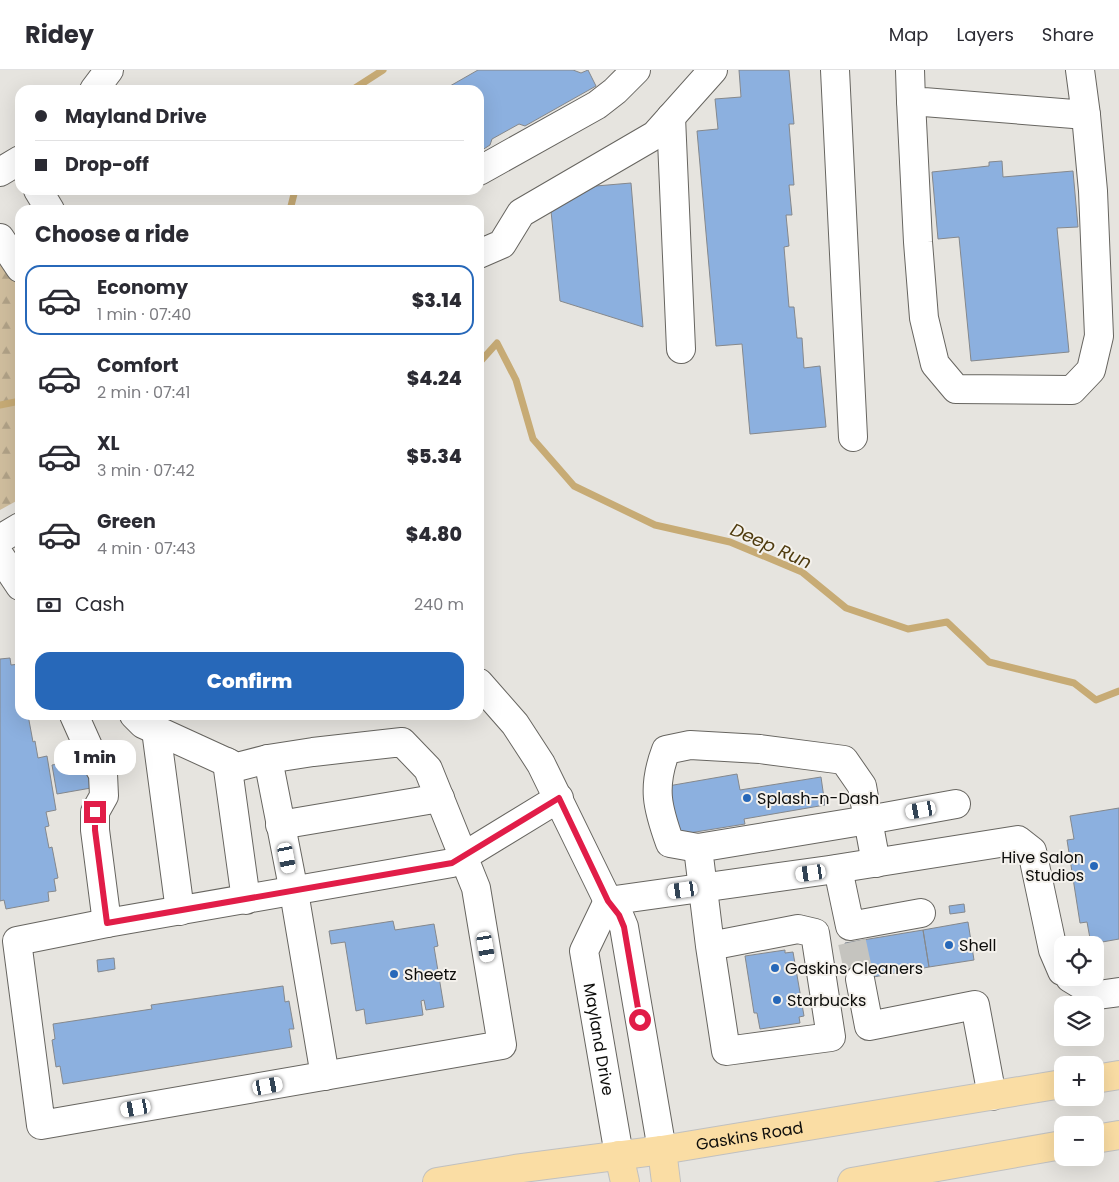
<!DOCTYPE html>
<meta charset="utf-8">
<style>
:root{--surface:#fff;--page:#f2f2f3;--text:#2b2b33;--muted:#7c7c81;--line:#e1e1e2;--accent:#2768b9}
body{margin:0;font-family:Poppins,sans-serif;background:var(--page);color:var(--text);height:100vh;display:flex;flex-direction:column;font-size:19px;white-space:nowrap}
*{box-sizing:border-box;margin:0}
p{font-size:16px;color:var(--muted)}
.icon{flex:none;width:28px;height:28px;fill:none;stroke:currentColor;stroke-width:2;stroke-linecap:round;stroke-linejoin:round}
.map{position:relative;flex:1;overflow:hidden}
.side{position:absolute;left:15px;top:135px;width:469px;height:515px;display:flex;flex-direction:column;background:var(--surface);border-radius:15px;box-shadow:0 5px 20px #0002}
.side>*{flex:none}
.top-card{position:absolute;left:15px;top:15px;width:469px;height:110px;border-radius:15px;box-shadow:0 5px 20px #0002;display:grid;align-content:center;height:110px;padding:0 20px;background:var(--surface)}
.tools{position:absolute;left:1054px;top:866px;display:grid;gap:10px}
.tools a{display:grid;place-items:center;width:50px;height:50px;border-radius:10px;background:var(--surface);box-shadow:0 5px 20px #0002;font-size:25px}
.end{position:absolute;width:22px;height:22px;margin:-11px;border:6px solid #e11d48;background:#fff;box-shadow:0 0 0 2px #fff}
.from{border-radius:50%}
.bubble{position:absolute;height:35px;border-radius:15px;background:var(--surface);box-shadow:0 5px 20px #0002;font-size:16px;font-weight:800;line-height:35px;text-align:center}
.car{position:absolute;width:15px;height:30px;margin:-15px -8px;border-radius:6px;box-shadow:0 0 4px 1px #0007;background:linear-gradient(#fff 24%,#345 0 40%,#fff 0 76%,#345 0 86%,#fff 0)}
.top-card b{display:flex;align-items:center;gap:18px;height:48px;font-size:19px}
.top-card b+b{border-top:1px solid var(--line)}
.top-card i{width:12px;height:12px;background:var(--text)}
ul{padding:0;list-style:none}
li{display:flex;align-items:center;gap:15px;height:70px;margin:0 10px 8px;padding:0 10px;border:2px solid transparent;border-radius:15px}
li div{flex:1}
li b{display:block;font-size:19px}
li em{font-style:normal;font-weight:800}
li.on{border-color:var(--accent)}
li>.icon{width:45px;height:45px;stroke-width:1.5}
h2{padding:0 20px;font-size:22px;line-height:60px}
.pay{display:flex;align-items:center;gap:12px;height:55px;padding:0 20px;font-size:19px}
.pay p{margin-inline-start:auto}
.button{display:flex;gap:10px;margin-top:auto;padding:10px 20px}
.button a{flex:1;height:58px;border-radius:15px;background:var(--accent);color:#fff;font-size:20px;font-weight:800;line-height:58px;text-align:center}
header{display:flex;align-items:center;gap:30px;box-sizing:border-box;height:70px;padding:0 25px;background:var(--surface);border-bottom:1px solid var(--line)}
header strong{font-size:24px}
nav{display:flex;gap:28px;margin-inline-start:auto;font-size:18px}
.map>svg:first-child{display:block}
.forest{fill:url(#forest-firs)}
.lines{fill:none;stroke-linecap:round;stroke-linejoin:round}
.stream{stroke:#c7ab75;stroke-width:7}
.building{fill:#8cb0df;stroke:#85888c}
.minor-tunnel{stroke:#c5c4bf;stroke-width:28;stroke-dasharray:28 14;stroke-linecap:butt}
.minor-casing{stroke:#676560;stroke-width:30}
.major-casing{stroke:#c0c0c0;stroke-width:30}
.minor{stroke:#fff;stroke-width:28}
.major{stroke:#fadda4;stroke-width:28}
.route{stroke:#e11d48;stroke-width:6}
.poi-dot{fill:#2768b9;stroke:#f4f1ec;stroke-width:2}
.labels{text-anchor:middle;stroke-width:4;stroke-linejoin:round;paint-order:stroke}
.poi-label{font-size:16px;fill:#0d0d0b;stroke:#f4f1ec;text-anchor:start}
.street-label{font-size:16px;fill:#0d0d0b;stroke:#f4f1ec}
.water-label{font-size:18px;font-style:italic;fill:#4f3b0f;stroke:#f4f1ec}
</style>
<header>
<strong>Ridey</strong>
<nav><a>Map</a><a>Layers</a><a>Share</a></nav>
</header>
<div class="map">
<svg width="1119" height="1112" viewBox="0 0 1119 1112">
<defs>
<pattern id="forest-firs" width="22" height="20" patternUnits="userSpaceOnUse" patternTransform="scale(1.25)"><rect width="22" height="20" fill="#d0be9e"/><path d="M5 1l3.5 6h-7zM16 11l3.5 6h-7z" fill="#b1a287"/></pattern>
</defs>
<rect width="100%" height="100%" fill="#e6e4df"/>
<!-- forest -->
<path class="forest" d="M0,187L20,218V429L0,440Z"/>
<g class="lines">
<!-- stream -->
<path class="stream" d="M352,20L383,0
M290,140L295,120
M479,293L497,273L516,310L533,369L574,416L655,455L730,472L802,502L846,538L908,559L947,552L989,592L1074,613L1096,630L1119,621
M0,335L20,331"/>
</g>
<!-- building -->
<path class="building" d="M478,0H573L581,3L588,0L596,16L525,56L519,54L492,69L490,75L479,82V20H443Z
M739,0H789L794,54H789L794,115H789L792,145H786L789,176L784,177L789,237H794L797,268H802L804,298L820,296L826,357L750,364L742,274L716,276L697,61L718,59L715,29L741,27Z
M1002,91L1003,107L1073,101L1078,157L1057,158L1069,282L971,291L959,167L938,169L932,102L989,96V92Z
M631,113L643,257L560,231L551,141L596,116Z
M10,588L11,595L20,594V645H28L33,672L35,671L38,688L47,686L56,740L46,742L49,756L45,757L49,778L52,777L58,808L54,809L56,821L48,822L49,831L6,839L4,830L0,831V589Z
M85,689L91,718L57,724L52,695Z
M737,704L740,720L821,707L825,735L744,749L745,754L677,765L668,716Z
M1119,738V869L1091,874L1087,852L1080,853L1067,770L1074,769L1070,746Z
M964,834L965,842L950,844L949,836Z
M393,851L395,860L434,854L438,876L434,877L444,937L426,940L424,930L421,931L423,945L366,954L364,939L356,941L345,872L331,874L329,861Z
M968,852L974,890L929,897L923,860Z
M923,860L929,897L851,911L845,873Z
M785,880V883L793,882L804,946L799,947L800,953L760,959L757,943H754L745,886Z
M114,888L115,899L98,902L97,890Z
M283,916L285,932L289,931L294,959H289L292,977L63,1014L60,996L56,997L52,970L55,969L53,954L152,939L151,935Z"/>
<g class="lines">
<!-- minor-tunnel -->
<path class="minor-tunnel" d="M852,872L860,909"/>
<defs>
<g id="minor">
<path d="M835,0L853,367"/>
<path d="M910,0L911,31L1086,45L1080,0"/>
<path d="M94,20L109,0"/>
<path d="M911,31L918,172L924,248L935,294L956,319L1072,320L1091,300L1099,266L1093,121L1086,45"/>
<path d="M671,47L681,279"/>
<path d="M479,101L597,35L615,21L636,0"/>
<path d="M0,102L20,90"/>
<path d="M38,120L50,140"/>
<path d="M0,168L20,198"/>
<path d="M479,184L502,174L521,143L655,65L713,0"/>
<path d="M0,469L20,457"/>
<path d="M0,486L20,516"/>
<path d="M479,613L515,654L541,694L608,831L619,845L624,857L662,1080"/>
<path d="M74,645L91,683L103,704L104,726L95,742V760L107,853"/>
<path d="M134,645L143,654L237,697L268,689L313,682L402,672L428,699L476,818L502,975L41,1055L17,871L107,853L452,793L464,786L559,728"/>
<path d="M156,660L180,841"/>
<path d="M268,689L294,822L325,1006"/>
<path d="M227,692L246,830"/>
<path d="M280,755L440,728"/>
<path d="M698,778L670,773C657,737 652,717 666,680L690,675L760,679L844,690L862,716L868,750L956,734"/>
<path d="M838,799L850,856L921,843"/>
<path d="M608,831L829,800L1018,770L1032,781L1053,880L1062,901"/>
<path id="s1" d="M608,831L584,881L619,1085"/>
<path d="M710,876L726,981L831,967L815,863L798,859L710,876L698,778L868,750L876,793"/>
<path d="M1070,908L1098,925L1119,922"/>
<path d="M860,909L869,956L975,935L992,1026"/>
</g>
<g id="major">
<path d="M1095,1009L1119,1005"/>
<path d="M1095,1069L1119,1065"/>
<path d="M662,1080L666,1112"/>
<path d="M619,1085L625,1112"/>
<path id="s2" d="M437,1112L515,1099L662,1080L1062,1014"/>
<path d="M852,1112L1062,1075"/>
</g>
</defs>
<!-- minor casing -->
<use href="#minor" class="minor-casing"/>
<!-- major casing -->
<use href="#major" class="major-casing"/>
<!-- minor -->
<use href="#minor" class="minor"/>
<!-- major -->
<use href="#major" class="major"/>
</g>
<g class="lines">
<!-- route -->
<path class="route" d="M95,742V760L107,853L452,793L559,728L608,831L619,845L624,857L640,950"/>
</g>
<!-- markers -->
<g class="poi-dot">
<circle cx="747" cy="728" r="5"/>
<circle cx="1094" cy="796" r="5"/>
<circle cx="949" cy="875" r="5"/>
<circle cx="775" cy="898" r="5"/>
<circle cx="394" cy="904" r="5"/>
<circle cx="777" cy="930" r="5"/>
</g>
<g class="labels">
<!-- poi labels -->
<g class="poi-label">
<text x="757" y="734">Splash-n-Dash</text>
<text x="1084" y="793" text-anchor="end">Hive Salon<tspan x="1084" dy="18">Studios</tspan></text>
<text x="959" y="881">Shell</text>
<text x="785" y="904">Gaskins Cleaners</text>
<text x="404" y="910">Sheetz</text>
<text x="787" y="936">Starbucks</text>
</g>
<!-- street labels -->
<g class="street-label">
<text dy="6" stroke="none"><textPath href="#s1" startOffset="145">Mayland Drive</textPath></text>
<text dy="6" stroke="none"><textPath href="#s2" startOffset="316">Gaskins Road</textPath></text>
</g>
<!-- water labels -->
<g class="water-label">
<text transform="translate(771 476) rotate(24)" y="6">Deep Run</text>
</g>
</g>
</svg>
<div class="tools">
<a><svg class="icon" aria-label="locate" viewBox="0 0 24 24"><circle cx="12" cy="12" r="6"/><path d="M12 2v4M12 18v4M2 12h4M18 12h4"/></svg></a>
<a><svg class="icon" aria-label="layers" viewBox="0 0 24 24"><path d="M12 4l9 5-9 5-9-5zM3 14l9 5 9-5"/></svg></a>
<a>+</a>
<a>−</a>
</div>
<i class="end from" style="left:640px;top:950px"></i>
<i class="end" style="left:95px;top:742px"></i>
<div class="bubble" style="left:54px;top:670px;width:82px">1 min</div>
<i class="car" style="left:921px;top:740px;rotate:260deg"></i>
<i class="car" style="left:287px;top:788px;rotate:169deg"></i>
<i class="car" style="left:811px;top:803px;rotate:262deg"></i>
<i class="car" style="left:683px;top:820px;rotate:262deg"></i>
<i class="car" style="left:486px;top:877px;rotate:170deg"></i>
<i class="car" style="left:268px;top:1016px;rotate:80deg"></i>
<i class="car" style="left:136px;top:1038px;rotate:260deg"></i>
<div class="top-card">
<b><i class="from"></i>Mayland Drive</b>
<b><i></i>Drop-off</b>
</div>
<section class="side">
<h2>Choose a ride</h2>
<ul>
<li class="on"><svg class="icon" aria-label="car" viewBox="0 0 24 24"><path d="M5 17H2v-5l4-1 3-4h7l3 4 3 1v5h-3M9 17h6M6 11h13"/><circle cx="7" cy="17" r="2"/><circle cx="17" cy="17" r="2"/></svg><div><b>Economy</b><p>1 min · 07:40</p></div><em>$3.14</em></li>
<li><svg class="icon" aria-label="car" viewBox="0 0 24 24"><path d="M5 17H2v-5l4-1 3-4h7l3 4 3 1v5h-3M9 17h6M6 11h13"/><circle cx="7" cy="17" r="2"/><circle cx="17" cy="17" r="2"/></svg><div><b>Comfort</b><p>2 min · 07:41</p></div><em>$4.24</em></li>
<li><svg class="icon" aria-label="car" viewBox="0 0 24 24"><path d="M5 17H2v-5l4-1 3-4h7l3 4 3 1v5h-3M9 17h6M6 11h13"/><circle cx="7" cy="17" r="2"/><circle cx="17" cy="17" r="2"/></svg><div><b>XL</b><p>3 min · 07:42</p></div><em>$5.34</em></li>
<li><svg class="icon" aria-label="car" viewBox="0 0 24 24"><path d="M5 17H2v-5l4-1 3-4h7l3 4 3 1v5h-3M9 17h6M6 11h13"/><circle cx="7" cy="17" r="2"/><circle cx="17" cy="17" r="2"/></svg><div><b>Green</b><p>4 min · 07:43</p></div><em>$4.80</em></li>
</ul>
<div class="pay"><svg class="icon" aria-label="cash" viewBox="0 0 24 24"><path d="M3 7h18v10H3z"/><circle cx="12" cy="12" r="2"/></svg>Cash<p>240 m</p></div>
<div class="button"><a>Confirm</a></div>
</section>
</div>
